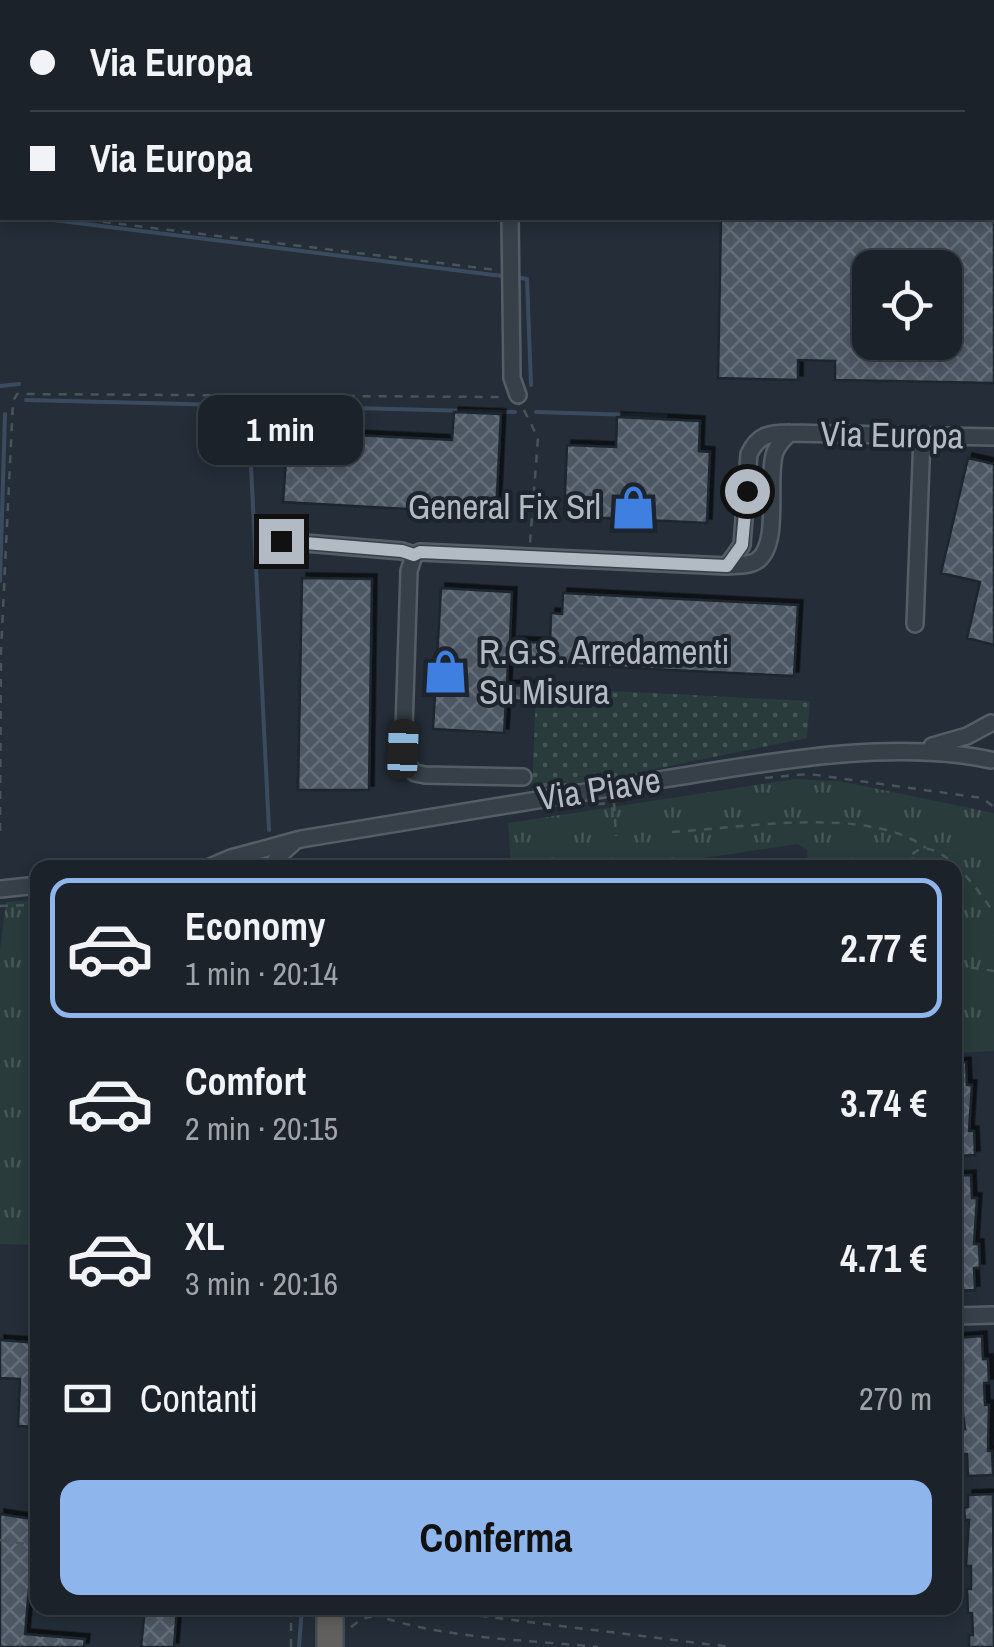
<!DOCTYPE html>
<html lang="it">
<meta charset="utf-8">
<style>
:root{--surface:#1b222a;--page:#282f36;--text:#f1f3f6;--muted:#a0a4a8;--line:#393f47;--accent:#8fb6ec}
body{margin:0;font-family:"Archivo Narrow",sans-serif;background:var(--page);color:var(--text);height:100vh;display:flex;flex-direction:column;font-size:38px;white-space:nowrap}
*{box-sizing:border-box;margin:0}
p{font-size:32px;color:var(--muted)}
.icon{flex:none;width:55px;height:55px;fill:none;stroke:currentColor;stroke-width:2;stroke-linecap:round;stroke-linejoin:round}
.map{position:relative;flex:1;overflow:hidden}
.side{position:absolute;left:30px;top:860px;width:932px;height:755px;display:flex;flex-direction:column;background:var(--surface);border-radius:20px;box-shadow:0 5px 15px #0003,0 0 0 2px var(--line)}
.side>*{flex:none}
.top-card{position:absolute;left:0px;top:0px;width:995px;height:220px;box-shadow:0 5px 15px #0003,0 0 0 2px var(--line);display:grid;align-content:center;height:220px;padding:0 30px;background:var(--surface)}
.fabs{position:absolute;left:852px;top:250px;display:grid;gap:20px}
.fabs a{display:grid;place-items:center;width:110px;height:110px;border-radius:20px;background:var(--surface);box-shadow:0 5px 15px #0003,0 0 0 2px var(--line);font-size:50px}
.end{position:absolute;width:45px;height:45px;margin:-22px;border:12px solid #b2bac4;background:#111;box-shadow:0 0 0 5px #111}
.from{border-radius:50%}
.bubble{position:absolute;height:70px;border-radius:20px;background:var(--surface);box-shadow:0 5px 15px #0003,0 0 0 2px var(--line);font-size:32px;font-weight:800;line-height:70px;text-align:center}
.car{position:absolute;width:30px;height:60px;margin:-30px -15px;border-radius:12px;box-shadow:0 0 8px 2px #0007;background:linear-gradient(#222 24%,#8ab4d8 0 40%,#222 0 76%,#8ab4d8 0 86%,#222 0)}
.top-card b{display:flex;align-items:center;gap:35px;height:95px;font-size:38px}
.top-card b+b{border-top:2px solid var(--line)}
.top-card i{width:25px;height:25px;background:var(--text)}
ul{padding:18px 0 0;list-style:none}
li{display:flex;align-items:center;gap:30px;height:140px;margin:0 20px 15px;padding:0 10px;border:5px solid transparent;border-radius:20px}
li div{flex:1}
li b{display:block;font-size:38px}
li em{font-style:normal;font-weight:800}
li.selected{border-color:var(--accent)}
li>.icon{width:90px;height:90px;stroke-width:1.5}
.pay{display:flex;align-items:center;gap:25px;height:110px;padding:0 30px;font-size:38px}
.pay p{margin-inline-start:auto}
.action{display:flex;gap:20px;margin-top:auto;padding:20px 30px}
.action a{flex:1;height:115px;border-radius:20px;background:var(--accent);color:#111;font-size:40px;font-weight:800;line-height:115px;text-align:center}
.map>svg:first-child{display:block}
.grass{fill:url(#grass-tufts)}
.garden{fill:url(#garden-dots)}
.lines{fill:none;stroke-linecap:round;stroke-linejoin:round}
.stream{stroke:#3b4b5f;stroke-width:4}
.building{fill:url(#building-cross-hatch);stroke:#1f262f;stroke-width:2.5;fill-rule:evenodd;filter:url(#shadow)}
.minor-casing{stroke:#555d66;stroke-width:20}
.trunk-casing{stroke:#424a53;stroke-width:30}
.path{stroke:#465658;stroke-width:2.5;stroke-dasharray:8 8;stroke-linecap:butt}
.minor{stroke:#373f48;stroke-width:15}
.trunk{stroke:#62605e;stroke-width:25}
.route{stroke:#b2bac4;stroke-width:12}
.labels{text-anchor:middle;stroke-width:8;stroke-linejoin:round;paint-order:stroke}
.street-label{font-size:35px;fill:#b2bac4;stroke:#1d242d}
.poi-label{font-size:35px;fill:#b2bac4;stroke:#1d242d;text-anchor:end}
</style>
<div class="map">
<svg width="994" height="1647" viewBox="0 0 994 1647">
<defs>
<pattern id="grass-tufts" width="24" height="20" patternUnits="userSpaceOnUse" patternTransform="scale(2.5)"><rect width="24" height="20" fill="#293b3b"/><path d="M3 7l-1-3M5 7V3M7 7l1-3M15 17l-1-3M17 17v-4M19 17l1-3" fill="none" stroke="#465556"/></pattern>
<pattern id="garden-dots" width="8" height="8" patternUnits="userSpaceOnUse" patternTransform="scale(2.5)"><rect width="8" height="8" fill="#293b3b"/><path d="M2 2h.1M6 6h.1" fill="none" stroke="#465556" stroke-width="1.8" stroke-linecap="round"/></pattern>
<pattern id="building-cross-hatch" width="8" height="8" patternUnits="userSpaceOnUse" patternTransform="scale(2.5)"><rect width="8" height="8" fill="#4d5763"/><path d="M0 0l8 8M0 8l8-8" fill="none" stroke="#646d78"/></pattern>
<filter id="shadow"><feDropShadow dx="4.5" dy="-4.5" stdDeviation="0" flood-color="#0009"/></filter>
</defs>
<rect width="100%" height="100%" fill="#242d38"/>
<!-- grass -->
<path class="grass" d="M795,779L839,781L994,813V1051L955,1053V868L808,867L807,850L798,844L642,867H511L508,823Z
M37,900V1245L0,1244V950L6,902Z"/>
<!-- garden -->
<path class="garden" d="M536,687L810,701L807,738L532,794Z"/>
<g class="lines">
<!-- stream -->
<path class="stream" d="M0,213H2
M37,218L502,276
M521,278L527,279L531,385
M0,386L19,384
M26,400L515,412
M248,405L269,830
M536,412L666,416
M0,581L5,414
M299,1647L302,1608"/>
</g>
<!-- building -->
<path class="building" d="M721,218H994V383L835,380V361L798,360V380L718,378ZM870,268H945V342H870Z
M454,412L501,414L496,514L283,502L286,460L314,462L316,433L452,440Z
M617,417L700,421L699,451L710,452L707,523L564,516L567,445L616,447Z
M968,458L994,464V645L967,638L980,582L941,573Z
M302,578L372,579L369,790H298Z
M441,588L512,592L510,641L550,643L551,613L562,614L563,593L798,605L794,676L508,662L507,685L530,686L529,701L506,700L504,733L433,729Z
M966,1062L967,1085H972L969,1131H974L975,1155L955,1156V1063Z
M971,1175L972,1198H977L974,1244H979L980,1268H974L975,1290L955,1291V1176Z
M982,1336L983,1359H988L989,1383H984L985,1405H989L988,1451H992L993,1475L968,1476L967,1454H962L960,1429H965L959,1383H963V1362L958,1363L957,1338Z
M0,1340L38,1343V1427L18,1426L20,1379L0,1378Z
M993,1494L994,1647H969V1635H973L972,1613H968L967,1589H971V1566H966L969,1520H965L964,1508L968,1507V1495Z
M0,1514L38,1520L33,1589H29L25,1634L85,1639L84,1647H0Z
M145,1608H177L174,1647H141Z"/>
<g class="lines">
<defs>
<path id="minor" d="M504,0V2
M510,218L512,378L518,395
M281,541L402,551L414,555
M727,566L742,545L749,454C758,435 769,433 789,433L994,437
M915,624L922,436
M932,746L967,736L991,723
M523,777L425,775L415,773L403,761L409,571L414,555L420,552L727,566C736,565 750,566 758,560C781,542 766,478 775,452C778,444 784,439 789,433
M231,858L301,839C422,818 543,798 664,779C765,763 891,738 991,760
M208,868L231,858L253,868
M272,868L278,856L293,843
M0,889L38,885
M955,1316L994,1315"/>
<path id="trunk" d="M330,1608V1647"/>
</defs>
<!-- minor casing -->
<use href="#minor" class="minor-casing"/>
<!-- trunk casing -->
<use href="#trunk" class="trunk-casing"/>
<!-- path -->
<path class="path" d="M0,209H2
M71,218L497,270
M524,410L538,438L530,543
M765,778L809,774L982,798L994,807
M614,803L616,836
M597,804L613,803
M0,831L1,651L13,401L17,394L501,397
M672,832C741,828 869,805 926,848
M290,868L296,860
M904,868C925,813 979,891 994,913
M0,906L38,905
M955,965L994,971
M0,1540L38,1546
M357,1608C431,1639 519,1639 598,1647
M416,1608L731,1647
M351,1627L362,1619L405,1608
M291,1647V1608"/>
<!-- minor -->
<use href="#minor" class="minor"/>
<!-- trunk -->
<use href="#trunk" class="trunk"/>
</g>
<g class="lines">
<!-- route -->
<path class="route" d="M281,541L402,551L414,555L420,552L727,566L742,545L747,491"/>
</g>
<!-- icons -->
<defs>
<symbol id="shop-bare" viewBox="-9 -9 18 18"><path d="M-5-2.5h2.3a2.7 3.5 0 0 1 5.4 0H5L5.5 6h-11ZM-1.5-2.5h3a1.5 2.3 0 0 0-3 0Z" fill="#3f7fe0" stroke="#1d242d" stroke-width="2.5" paint-order="stroke"/></symbol>
</defs>
<g fill-rule="evenodd">
<use href="#shop-bare" x="602" y="476" width="63" height="63"/>
<use href="#shop-bare" x="414" y="640" width="63" height="63"/>
</g>
<g class="labels">
<!-- street labels -->
<g class="street-label">
<text transform="translate(892 435) rotate(1)" y="12">Via Europa</text>
<text transform="translate(599 789) rotate(-9)" y="12">Via Piave</text>
</g>
<!-- poi labels -->
<g class="poi-label">
<text x="601" y="519">General Fix Srl</text>
<text x="479" y="664" text-anchor="start">R.G.S. Arredamenti<tspan x="479" dy="40">Su Misura</tspan></text>
</g>
</g>
</svg>
<div class="fabs">
<a><svg class="icon" aria-label="locate" viewBox="0 0 24 24"><circle cx="12" cy="12" r="6"/><path d="M12 2v4M12 18v4M2 12h4M18 12h4"/></svg></a>
</div>
<i class="end from" style="left:747px;top:491px"></i>
<i class="end" style="left:281px;top:541px"></i>
<div class="bubble" style="left:198px;top:395px;width:165px">1 min</div>
<i class="car" style="left:403px;top:749px;rotate:2deg"></i>
<div class="top-card">
<b><i class="from"></i>Via Europa</b>
<b><i></i>Via Europa</b>
</div>
<section class="side">
<ul>
<li class="selected"><svg class="icon" aria-label="car" viewBox="0 0 24 24"><path d="M5 17H2v-5l4-1 3-4h7l3 4 3 1v5h-3M9 17h6M6 11h13"/><circle cx="7" cy="17" r="2"/><circle cx="17" cy="17" r="2"/></svg><div><b>Economy</b><p>1 min · 20:14</p></div><em>2.77 €</em></li>
<li><svg class="icon" aria-label="car" viewBox="0 0 24 24"><path d="M5 17H2v-5l4-1 3-4h7l3 4 3 1v5h-3M9 17h6M6 11h13"/><circle cx="7" cy="17" r="2"/><circle cx="17" cy="17" r="2"/></svg><div><b>Comfort</b><p>2 min · 20:15</p></div><em>3.74 €</em></li>
<li><svg class="icon" aria-label="car" viewBox="0 0 24 24"><path d="M5 17H2v-5l4-1 3-4h7l3 4 3 1v5h-3M9 17h6M6 11h13"/><circle cx="7" cy="17" r="2"/><circle cx="17" cy="17" r="2"/></svg><div><b>XL</b><p>3 min · 20:16</p></div><em>4.71 €</em></li>
</ul>
<div class="pay"><svg class="icon" aria-label="cash" viewBox="0 0 24 24"><path d="M3 7h18v10H3z"/><circle cx="12" cy="12" r="2"/></svg>Contanti<p>270 m</p></div>
<div class="action"><a>Conferma</a></div>
</section>
</div>
